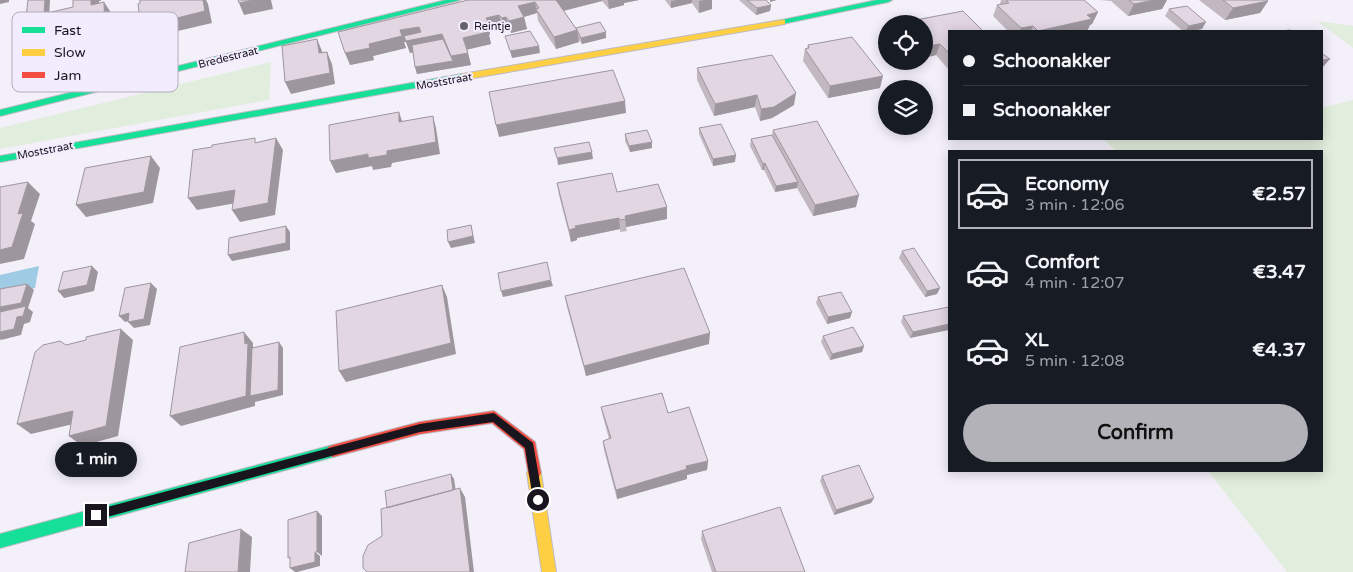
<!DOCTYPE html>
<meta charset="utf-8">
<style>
:root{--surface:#171b24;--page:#242831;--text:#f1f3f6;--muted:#9ea1a6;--line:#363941;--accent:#b2b2b8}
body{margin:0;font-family:"Varela Round",sans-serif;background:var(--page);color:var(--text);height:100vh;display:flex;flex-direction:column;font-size:19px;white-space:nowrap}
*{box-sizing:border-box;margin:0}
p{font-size:16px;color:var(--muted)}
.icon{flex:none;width:28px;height:28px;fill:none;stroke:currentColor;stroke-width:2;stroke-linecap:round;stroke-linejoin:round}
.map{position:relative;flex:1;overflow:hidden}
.drawer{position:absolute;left:948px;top:150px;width:375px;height:322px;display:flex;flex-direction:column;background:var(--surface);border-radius:0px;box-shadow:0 2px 12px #0003}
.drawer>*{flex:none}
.banner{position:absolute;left:948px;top:30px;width:375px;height:110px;border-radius:0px;box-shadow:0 2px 12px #0003;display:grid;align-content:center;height:110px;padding:0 15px;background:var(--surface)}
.controls{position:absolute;left:878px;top:15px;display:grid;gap:10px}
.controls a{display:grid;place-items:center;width:55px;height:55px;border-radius:50%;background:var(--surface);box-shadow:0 2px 12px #0003;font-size:25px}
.end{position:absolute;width:22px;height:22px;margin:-11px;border:6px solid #19151f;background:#fff;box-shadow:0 0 0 2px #fff}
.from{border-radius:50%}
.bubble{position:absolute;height:35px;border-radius:18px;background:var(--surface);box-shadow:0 2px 12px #0003;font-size:16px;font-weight:800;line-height:35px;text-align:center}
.banner b{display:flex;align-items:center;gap:18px;height:48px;font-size:19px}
.banner b+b{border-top:1px solid var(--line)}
.banner i{width:12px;height:12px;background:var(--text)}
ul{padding:9px 0 0;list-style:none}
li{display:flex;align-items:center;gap:15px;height:70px;margin:0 10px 8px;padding:0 5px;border:2px solid transparent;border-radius:0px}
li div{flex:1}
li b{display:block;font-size:19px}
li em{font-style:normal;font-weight:800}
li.on{border-color:var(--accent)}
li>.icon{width:45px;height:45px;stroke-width:1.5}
.primary-button{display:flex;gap:10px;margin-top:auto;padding:10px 15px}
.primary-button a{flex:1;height:58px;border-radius:30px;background:var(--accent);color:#111;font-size:20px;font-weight:800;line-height:58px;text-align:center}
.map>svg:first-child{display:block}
.green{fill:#e1eddd}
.water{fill:#a0cbe4}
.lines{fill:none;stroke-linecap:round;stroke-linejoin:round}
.fast-casing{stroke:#bebac4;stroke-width:2}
.slow-casing{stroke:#bebac4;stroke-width:2}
.jam-casing{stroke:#bebac4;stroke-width:2}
.fast{fill:#16e098;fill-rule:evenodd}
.slow{fill:#ffcf43;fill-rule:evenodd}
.jam{fill:#f24e42;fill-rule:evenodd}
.wall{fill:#c2b8c2}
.shaded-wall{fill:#9e969e}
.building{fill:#e1d6e2;stroke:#9e969e}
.route{fill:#19151f}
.poi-dot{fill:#66626c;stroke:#f3ecfe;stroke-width:2}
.labels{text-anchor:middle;stroke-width:4;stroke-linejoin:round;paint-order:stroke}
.far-poi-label{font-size:11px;fill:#19151f;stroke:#f3ecfe;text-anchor:start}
.far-street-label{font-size:11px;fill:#19151f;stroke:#f3ecfe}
.key{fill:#f3ecfe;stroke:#b2acbb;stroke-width:1}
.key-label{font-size:14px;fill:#19151f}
</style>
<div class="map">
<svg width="1353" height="572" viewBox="0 0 1353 572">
<rect width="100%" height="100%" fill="#f4f0fa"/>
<!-- green -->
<path class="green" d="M1317,21L1353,26V48Z
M271,62L269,100L0,149V128Z
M1353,100V572H1287L1208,471H1321V151H1116L1103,139H1321V108Z"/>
<!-- water -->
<path class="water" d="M39,266L35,288L0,296V275Z"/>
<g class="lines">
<defs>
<path id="fast" d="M446,0H460L0,116V110Z
M877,0H892L888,2L782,24L778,22L782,20Z
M462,74L465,75V79L0,162V156Z
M333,445L338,447L340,451L338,455L333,457L0,548V534Z"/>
<path id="slow" d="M782,20H785V24L462,80L458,77L462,74Z
M534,467L539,469L541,473L556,572H542L527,473L529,469Z"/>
<path id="jam" d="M494,411L535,442L541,473L539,477L534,479L529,477L524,449L492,423L420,434L333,457L328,455L326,451L328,447L333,445L420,422Z"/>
</defs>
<!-- fast casing -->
<use href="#fast" class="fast-casing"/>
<!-- slow casing -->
<use href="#slow" class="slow-casing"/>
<!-- jam casing -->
<use href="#jam" class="jam-casing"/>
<!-- fast -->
<use href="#fast" class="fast"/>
<!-- slow -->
<use href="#slow" class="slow"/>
<!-- jam -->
<use href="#jam" class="jam"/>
</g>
<!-- wall -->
<path class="wall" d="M468,0H639L624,3V5L609,9L602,1L564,11L576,28L606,32V38L582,44L578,39L579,42L556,49L538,21L537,13L524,17L527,29L511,33L509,29L504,30L502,27L489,30L490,34L489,35L491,44L467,49L471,65L417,74L415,67L413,52L410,53L406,42H404L406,48L373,56L374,60L350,65Z
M665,0H712V9L699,13L692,3L671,8Z
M739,0H766L771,5L770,11L756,15Z
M1001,0H1084L1098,12L1092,24L1090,25L1087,31H1008L993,16L997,5L1000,4Z
M1100,0H1167L1162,9L1128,16L1111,1Z
M1199,0H1267L1268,1L1260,13L1225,20Z
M1169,9L1202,29L1190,31H1183L1165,16Z
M963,11L983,31H949V70L936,55L924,58V24H905V22Z
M808,45L880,88L828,98L803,61L805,49L807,48Z
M697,68L794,105L772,118L760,121L755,107L714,116L697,80Z
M699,128L735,162L713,166L699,134Z
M773,130L856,207L813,216L797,188L775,192L764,170H762L750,146L751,139L772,135Z
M625,134L652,148L630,152L625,141Z
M557,183L617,192L667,219L626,227L627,231L620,232V229L577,238V240L571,242L559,195Z
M902,251L937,294L925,297L899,258Z
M565,296L709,344L586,376L567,307Z
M818,297L852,312L850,318L827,324L816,303Z
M949,307L910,338L901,322L903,316Z
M823,336L864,346L862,352L830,360L821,342Z
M601,407L668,413L708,461L707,470L687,475V479L617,499L604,450L603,441L609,439L603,417Z
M822,476L874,498L871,503L834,515L820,481Z
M702,531L805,572H712L701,539Z"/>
<!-- shaded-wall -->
<path class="shaded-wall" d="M0,0H9V2L0,4Z
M45,0H50L49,20L31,24L26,17Z
M91,0H101V1H99V16L91,5Z
M203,0H206L208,4L212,23L148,38L141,27Z
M253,0H271L273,9L244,15L239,3Z
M556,0H602V1L558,12Z
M608,0H639L624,3V5L609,9Z
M677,0H692V3L671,8V1Z
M704,0H712V9L699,13V1Z
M770,0H777L770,2Z
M1155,0H1167L1162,9L1128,16L1134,4Z
M1268,1L1260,13L1225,20L1233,8Z
M104,2L112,14L113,47L50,61L41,49Z
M535,2L537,13L520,18L518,6Z
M771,5L770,11L756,15L757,8Z
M1098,12L1092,24L1090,25L1087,31H1038L1087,15Z
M499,15L502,27L489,30L490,34L489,35L491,44L466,50L463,38L484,23L486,18Z
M506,17L509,29L504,30L502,18Z
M524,17L527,29L511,33L509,21Z
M1206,22L1202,29L1190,31H1185L1189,26Z
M1033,26L1031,31H1020L1021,28Z
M419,27L422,38L442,34L445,46L410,53L404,36L406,42H404L406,48L373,56L374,60L350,65L345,53L400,30Z
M577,30L579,42L556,49L554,37Z
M606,32V38L582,44L581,38Z
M317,39L322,51L324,65L319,53Z
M940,44L936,55L924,58L927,46Z
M539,46L540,53L512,58L510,51Z
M327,52L332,64L335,84L291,94L285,82Z
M468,53L471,65L417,74L415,67L453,61L451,56Z
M1330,59L1321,69V60Z
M883,76L880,88L828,98L830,86Z
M796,93L794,105L772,118L760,121L761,109Z
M757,95L755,107L714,116L715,104Z
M625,101L626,113L499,137L496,125Z
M399,112L403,124L399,122Z
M433,116L436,128L440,154L392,163L391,167L373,170L372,166L336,173L330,161L387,151Z
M276,138L283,150L275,215L240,222L232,210Z
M652,142V148L630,152L629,146Z
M592,152L593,159L558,165L557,158Z
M736,155L735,162L713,166V159Z
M151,156L160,168L153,203L86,217L76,205Z
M765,163L764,170H762L763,164Z
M28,182L40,194L31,221L35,224L24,259L0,264V250L18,214Z
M798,182L797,188L775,192L776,186Z
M235,190L242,202L197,210L188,198Z
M859,195L856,207L813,216L815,205Z
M667,207V219L626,227L625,216Z
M619,218L620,229L577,238V240L571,242L569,230L575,226Z
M471,225L475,243L451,248L448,242Z
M286,226L290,232V250L232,261L228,255Z
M92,266L98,272L94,291L64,298L58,291Z
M551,280L553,286L503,297L501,291Z
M151,283L157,289L150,325L134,328L128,322Z
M27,284L34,290L28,308L33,312L30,322L24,324L21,335L1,340L0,339V332L17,317L0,315V307Z
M442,285L447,297L456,354L346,382L339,371Z
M940,288L937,294L925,297L927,291Z
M852,312L850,318L827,324L828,317Z
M129,313L135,319L125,322L119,316Z
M949,324V330L910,338L913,332Z
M121,329L133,340L118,436L82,446L69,436Z
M244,332L253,343V350L279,342L283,348V395L255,402V406L181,426L170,416L245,344Z
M710,333L709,344L586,376L584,366Z
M864,346L862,352L830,360L832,354Z
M73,411L86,421L31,434L17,424Z
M708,461L707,470L687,475V479L617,499L616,490L686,466Z
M451,474L454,479L457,499L391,517Z
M460,488L465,497L474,572H470Z
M874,498L871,503L834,515L836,510Z
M317,511L322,516V556L317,552Z
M241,529L252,537L250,572H238Z
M315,552L320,556V566L297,572H295L290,568Z"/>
<!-- building -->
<path class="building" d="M28,0H45L44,13L26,17Z
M73,0H91V5L104,2L105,35L41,49L43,14L73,7Z
M140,0H203L205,11L141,27L138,4L140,3Z
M238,0H253L239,3Z
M468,0H558H556L577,30L554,37L536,9L539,8L535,2L518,6L524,17L509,21L506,17L502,18L499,15L486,18L488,22L484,23L488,32L463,38L468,53L451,56L442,34L406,41L404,36L421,32L419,27L400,30L402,36L369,44L370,48L345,53L338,32Z
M747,0H766L771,5L757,8Z
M1006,0H1084L1098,12L1087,15L1092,19L1038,31L1033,26L1021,28L997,5L1009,3Z
M1129,0H1155L1134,4Z
M1223,0H1267L1268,1L1233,8Z
M1187,6L1206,22L1189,26L1169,9Z
M963,11L983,31H949V53L940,44L927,46L924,43V24H907L905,22Z
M600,22L606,32L581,38L576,28Z
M1290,30L1292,31H1281Z
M530,31L539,46L510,51L505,36Z
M852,37L883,76L830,86L805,49L809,48L808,45Z
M317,39L319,53L327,52L330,73L285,82L282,46Z
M443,39L453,61L415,67L412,45Z
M1321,53L1330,59L1321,60Z
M772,55L796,93L774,107L761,109L757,95L715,104L697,68Z
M613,70L625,101L496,125L489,92Z
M399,112V122L433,116L436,142L387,151V155L368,158V154L330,161L329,125Z
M817,121L859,195L815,205L773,130Z
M721,124L736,155L713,159L699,128Z
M647,130L652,142L629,146L625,134Z
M772,135L798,182L776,186L765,163L763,164L751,139Z
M255,138V143L276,138L268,203L232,210L235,190L188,198L193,150L212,147V145Z
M589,142L592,152L557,158L554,148Z
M151,156L144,192L76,205L85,168Z
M612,173L617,192L658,184L667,207L625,216L626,219L619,220V218L575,226L576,228L569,230L557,183Z
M28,182L18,214L23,213L12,247L0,250V187Z
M471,225L473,236L448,242L447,230Z
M286,226V243L228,255L229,238Z
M914,248L940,288L927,291L902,251Z
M547,262L551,280L501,291L498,273Z
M92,266L87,285L58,291L63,272Z
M684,268L710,333L584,366L565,296Z
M151,283L144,319L128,322L129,313L119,316L125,288Z
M27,284L21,303L0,307V289Z
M442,285L451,343L339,371L336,311Z
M841,292L852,312L828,317L818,297Z
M26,306L23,316L17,317L14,329L0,332V312Z
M949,307V324L913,332L903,316Z
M853,327L864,346L832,354L823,336Z
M121,329L106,426L69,436L73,411L17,424L35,352L43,345L60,341L66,345L86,340V337Z
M244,332L245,344L248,343L246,396L170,416L180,347Z
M279,342L278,390L250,396L252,348Z
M662,393L668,413L689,407L708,461L686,466L687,469L616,490L603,441L611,438L601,407Z
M859,465L874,498L836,510L822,476Z
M451,474L453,490L387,508L385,491Z
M460,488L470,572H367L363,568V556L368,545L382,536L381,509Z
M780,507L805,572H716L702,531Z
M317,511V552H315V562L290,568V557L288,558V520Z
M241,529L238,572H185L189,543Z"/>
<!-- route -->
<path class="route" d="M494,413L533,443L543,500L541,503H534L533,500L525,448L493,422L420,432L96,520L91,515L96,510L420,424Z"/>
<!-- markers -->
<circle class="poi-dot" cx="464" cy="26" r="5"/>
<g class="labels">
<!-- far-poi labels -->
<g class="far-poi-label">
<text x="474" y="30">Reintje</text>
</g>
<!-- far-street labels -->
<g class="far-street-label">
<text transform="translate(228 57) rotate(-14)" y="4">Bredestraat</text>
<text transform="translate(444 81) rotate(-10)" y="4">Moststraat</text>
<text transform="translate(45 150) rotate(-11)" y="4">Moststraat</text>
</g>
</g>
<!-- legend -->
<rect x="12" y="12" width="166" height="80" rx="8" class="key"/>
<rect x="22" y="27" width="23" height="6" fill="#16e098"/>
<rect x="22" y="49" width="23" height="7" fill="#ffcf43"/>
<rect x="22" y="72" width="23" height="6" fill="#f24e42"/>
<g class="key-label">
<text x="54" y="35">Fast</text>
<text x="54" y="57">Slow</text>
<text x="54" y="80">Jam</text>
</g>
</svg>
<div class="controls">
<a><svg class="icon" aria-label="locate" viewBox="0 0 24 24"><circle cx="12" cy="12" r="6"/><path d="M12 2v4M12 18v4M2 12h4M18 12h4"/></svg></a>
<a><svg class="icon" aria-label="layers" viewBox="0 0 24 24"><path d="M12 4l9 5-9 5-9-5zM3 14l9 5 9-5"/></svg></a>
</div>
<i class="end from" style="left:538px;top:500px"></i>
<i class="end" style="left:96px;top:515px"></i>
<div class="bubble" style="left:55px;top:442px;width:82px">1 min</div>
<div class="banner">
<b><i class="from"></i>Schoonakker</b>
<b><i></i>Schoonakker</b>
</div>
<section class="drawer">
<ul>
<li class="on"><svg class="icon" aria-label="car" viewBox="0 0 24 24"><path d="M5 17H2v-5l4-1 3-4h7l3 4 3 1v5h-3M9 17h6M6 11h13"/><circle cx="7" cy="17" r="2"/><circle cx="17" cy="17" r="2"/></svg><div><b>Economy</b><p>3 min · 12:06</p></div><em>€2.57</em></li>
<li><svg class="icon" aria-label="car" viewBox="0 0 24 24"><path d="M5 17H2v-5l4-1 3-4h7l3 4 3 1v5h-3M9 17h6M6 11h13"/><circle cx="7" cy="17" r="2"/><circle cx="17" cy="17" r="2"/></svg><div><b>Comfort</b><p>4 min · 12:07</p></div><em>€3.47</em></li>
<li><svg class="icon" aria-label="car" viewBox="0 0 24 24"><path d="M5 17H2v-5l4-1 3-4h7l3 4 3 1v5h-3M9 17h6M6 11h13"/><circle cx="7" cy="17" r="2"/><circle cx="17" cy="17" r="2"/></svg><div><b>XL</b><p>5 min · 12:08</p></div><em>€4.37</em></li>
</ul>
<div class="primary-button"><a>Confirm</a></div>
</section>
</div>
